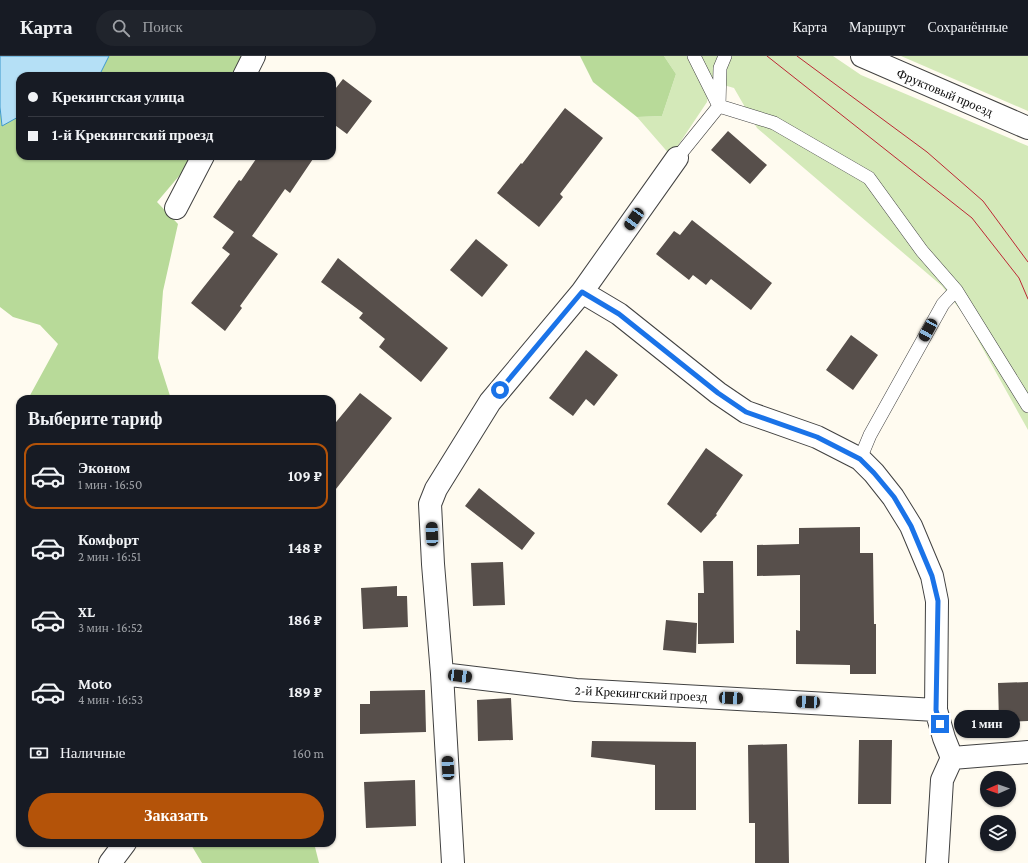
<!DOCTYPE html>
<html lang="ru">
<meta charset="utf-8">
<style>
:root{--surface:#171b24;--page:#20242c;--text:#f1f3f6;--muted:#9ea1a6;--line:#363941;--accent:#b45309}
body{margin:0;font-family:"Crimson Pro",serif;background:var(--page);color:var(--text);height:100vh;display:flex;flex-direction:column;font-size:15px;white-space:nowrap}
*{box-sizing:border-box;margin:0}
p{font-size:13px;color:var(--muted)}
.icon{flex:none;width:22px;height:22px;fill:none;stroke:currentColor;stroke-width:2;stroke-linecap:round;stroke-linejoin:round}
.map{position:relative;flex:1;overflow:hidden}
.sheet{position:absolute;left:16px;top:339px;width:320px;height:452px;display:flex;flex-direction:column;background:var(--surface);border-radius:12px;box-shadow:0 1px 3px #0004}
.sheet>*{flex:none}
.top-card{position:absolute;left:16px;top:16px;width:320px;height:88px;border-radius:12px;box-shadow:0 1px 3px #0004;display:grid;align-content:center;height:88px;padding:0 12px;background:var(--surface)}
.needle{width:26px;rotate:268deg}
.tools{position:absolute;left:980px;top:715px;display:grid;gap:8px}
.tools a{display:grid;place-items:center;width:36px;height:36px;border-radius:50%;background:var(--surface);box-shadow:0 1px 3px #0004;font-size:20px}
.end{position:absolute;width:18px;height:18px;margin:-9px;border:5px solid #1a73e8;background:#fff;box-shadow:0 0 0 2px #fff}
.from{border-radius:50%}
.bubble{position:absolute;height:28px;border-radius:14px;background:var(--surface);box-shadow:0 1px 3px #0004;font-size:13px;font-weight:700;line-height:28px;text-align:center}
.car{position:absolute;width:12px;height:24px;margin:-12px -6px;border-radius:5px;box-shadow:0 0 3px 1px #0007;background:linear-gradient(#222 24%,#8ab4d8 0 40%,#222 0 76%,#8ab4d8 0 86%,#222 0)}
.top-card b{display:flex;align-items:center;gap:14px;height:38px;font-size:15px}
.top-card b+b{border-top:1px solid var(--line)}
.top-card i{width:10px;height:10px;background:var(--text)}
ul{padding:0;list-style:none}
li{display:flex;align-items:center;gap:12px;height:66px;margin:0 8px 6px;padding:0 4px;border:2px solid transparent;border-radius:12px}
li div{flex:1}
li b{display:block;font-size:15px}
li em{font-style:normal;font-weight:700}
li.on{border-color:var(--accent)}
li>.icon{width:36px;height:36px;stroke-width:1.5}
h2{padding:0 12px;font-size:18px;line-height:48px}
.pay{display:flex;align-items:center;gap:10px;height:44px;padding:0 12px;font-size:15px}
.pay p{margin-inline-start:auto}
.primary-button{display:flex;gap:8px;margin-top:auto;padding:8px 12px}
.primary-button a{flex:1;height:46px;border-radius:24px;background:var(--accent);color:#fff;font-size:16px;font-weight:700;line-height:46px;text-align:center}
header{display:flex;align-items:center;gap:24px;box-sizing:border-box;height:56px;padding:0 20px;background:var(--surface);border-bottom:1px solid var(--line)}
header strong{font-size:19px}
nav{display:flex;gap:22px;margin-inline-start:auto;font-size:14px}
.search{width:280px;height:36px;background:var(--page);display:flex;align-items:center;gap:10px;box-sizing:border-box;padding:0 14px;border-radius:22px;color:var(--muted);font-size:15px}
.map>svg:first-child{display:block}
.green{fill:#d4e9b9}
.forest{fill:#b8da99}
.water{fill:#b5e0f6;stroke:#3d98cc}
.building{fill:#574f4b}
.lines{fill:none;stroke-linecap:round;stroke-linejoin:round}
.service-casing{stroke:#414141;stroke-width:14}
.minor-casing{stroke:#414141;stroke-width:24}
.tertiary-casing{stroke:#414141;stroke-width:24}
.service{stroke:#fff;stroke-width:13}
.minor{stroke:#fff;stroke-width:22}
.tertiary{stroke:#fff;stroke-width:22}
.tram{stroke:#bd2734;stroke-width:1}
.route{stroke:#1a73e8;stroke-width:5}
.labels{text-anchor:middle;stroke-width:4;stroke-linejoin:round;paint-order:stroke}
.street-label{font-size:13px;fill:#0e0e0e;stroke:#fff}
</style>
<header>
<strong>Карта</strong>
<div class="search"><svg class="icon" aria-label="search" viewBox="0 0 24 24"><circle cx="10" cy="10" r="6"/><path d="M15 15l6 6"/></svg>Поиск</div>
<nav><a>Карта</a><a>Маршрут</a><a>Сохранённые</a></nav>
</header>
<div class="map">
<svg width="1028" height="807" viewBox="0 0 1028 807">
<rect width="100%" height="100%" fill="#fffbf0"/>
<!-- green -->
<path class="green" d="M664,0H833L861,19L1028,90V374L964,259L942,230L757,72L734,32L710,25L707,46L671,100L637,61L662,60L676,18Z
M901,0H1028V55Z"/>
<!-- forest -->
<path class="forest" d="M109,0H244L234,20H99Z
M580,0H664L676,18L662,60L637,61L593,26Z
M0,51L2,69L20,60V100H196L157,146L178,168L163,235L158,302L171,343H28L58,288L40,269L13,261L0,251Z
M190,787H314L319,807H202Z"/>
<!-- water -->
<path class="water" d="M0,0H109L99,20H20V60L2,70L0,51Z"/>
<!-- building -->
<path class="building" d="M343,23L372,45L347,78L332,67V37Z
M565,52L603,82L560,138L563,141L539,171L497,137L521,107L522,108Z
M728,75L767,109L750,128L711,94Z
M258,100H315L290,137L285,133L252,180L278,198L240,250L242,252L225,275L191,247L230,198L222,192L234,176L213,161L239,124L241,125Z
M692,164L772,227L751,254L711,223L706,229L693,219L689,224L656,198L674,175L680,179Z
M476,183L508,209L482,241L450,214Z
M338,202L448,292L421,326L379,291L385,283L359,262L363,257L321,226Z
M851,279L878,299L853,334L826,314Z
M586,294L618,319L594,350L586,343L573,360L549,342Z
M360,337L392,362L332,438V371Z
M706,392L743,419L716,458L717,459L701,477L667,448Z
M479,432L535,477L522,494L465,450Z
M860,471V497H873L874,568H876V618H850V609L796,608V574L800,575V519L757,520V489L799,488V472Z
M703,505H733L734,587L698,588V537H704Z
M503,506L505,549L473,550L471,507Z
M397,530V540H407L408,571L363,573L361,532Z
M666,564L697,567L696,597L663,594Z
M1028,626V665L999,666L998,627Z
M425,634L426,676L360,678V648H370V635Z
M511,642L513,684L478,685L477,644Z
M859,684H892L891,748H858Z
M592,685L696,686V754H655V709L591,701Z
M787,688L789,807H755V767H749L748,689Z
M415,724L416,770L366,772L364,726Z"/>
<g class="lines">
<defs>
<path id="service" d="M694,0L719,50L774,67L869,122L922,195L956,234L1028,350
M677,102L719,50L720,12L725,0
M860,403L870,379L943,248L956,234"/>
<path id="minor" d="M244,20L254,0
M176,152L203,100
M582,236L619,258L718,337L746,356L817,381L860,403L874,417L893,441L911,470L932,520L937,545L936,654L944,682L952,702L1028,696
M442,618L576,634L936,654
M110,807L125,787
M453,807L442,618L433,508L430,448L436,433L490,346L582,236L677,102
M937,807L942,724L952,702"/>
<path id="tertiary" d="M862,0L1028,72"/>
</defs>
<!-- service casing -->
<use href="#service" class="service-casing"/>
<!-- minor casing -->
<use href="#minor" class="minor-casing"/>
<!-- tertiary casing -->
<use href="#tertiary" class="tertiary-casing"/>
<!-- service -->
<use href="#service" class="service"/>
<!-- minor -->
<use href="#minor" class="minor"/>
<!-- tertiary -->
<use href="#tertiary" class="tertiary"/>
<!-- tram -->
<path class="tram" d="M767,0L972,162L1019,222L1028,243
M797,0L927,96L983,145L1028,206"/>
</g>
<g class="lines">
<!-- route -->
<path class="route" d="M500,334L582,236L619,258L718,337L746,356L817,381L860,403L874,417L894,441L911,470L932,520L938,545L936,654L940,668"/>
</g>
<g class="labels">
<!-- street labels -->
<g class="street-label">
<text transform="translate(945 36) rotate(23)" y="5">Фруктовый проезд</text>
<text transform="translate(641 637) rotate(3)" y="5">2-й Крекингский проезд</text>
</g>
</g>
</svg>
<div class="tools">
<a><svg class="needle" viewBox="-14 -14 28 28"><path d="M0-13l5 13h-10z" fill="#e53935"/><path d="M0 13l5-13h-10z" fill="#9ea1a6"/></svg></a>
<a><svg class="icon" aria-label="layers" viewBox="0 0 24 24"><path d="M12 4l9 5-9 5-9-5zM3 14l9 5 9-5"/></svg></a>
</div>
<i class="end from" style="left:500px;top:334px"></i>
<i class="end" style="left:940px;top:668px"></i>
<div class="bubble" style="left:954px;top:654px;width:66px">1 мин</div>
<i class="car" style="left:634px;top:163px;rotate:215deg"></i>
<i class="car" style="left:928px;top:274px;rotate:209deg"></i>
<i class="car" style="left:432px;top:478px;rotate:358deg"></i>
<i class="car" style="left:460px;top:620px;rotate:97deg"></i>
<i class="car" style="left:731px;top:642px;rotate:93deg"></i>
<i class="car" style="left:808px;top:646px;rotate:273deg"></i>
<i class="car" style="left:448px;top:712px;rotate:357deg"></i>
<div class="top-card">
<b><i class="from"></i>Крекингская улица</b>
<b><i></i>1-й Крекингский проезд</b>
</div>
<section class="sheet">
<h2>Выберите тариф</h2>
<ul>
<li class="on"><svg class="icon" aria-label="car" viewBox="0 0 24 24"><path d="M5 17H2v-5l4-1 3-4h7l3 4 3 1v5h-3M9 17h6M6 11h13"/><circle cx="7" cy="17" r="2"/><circle cx="17" cy="17" r="2"/></svg><div><b>Эконом</b><p>1 мин · 16:50</p></div><em>109 ₽</em></li>
<li><svg class="icon" aria-label="car" viewBox="0 0 24 24"><path d="M5 17H2v-5l4-1 3-4h7l3 4 3 1v5h-3M9 17h6M6 11h13"/><circle cx="7" cy="17" r="2"/><circle cx="17" cy="17" r="2"/></svg><div><b>Комфорт</b><p>2 мин · 16:51</p></div><em>148 ₽</em></li>
<li><svg class="icon" aria-label="car" viewBox="0 0 24 24"><path d="M5 17H2v-5l4-1 3-4h7l3 4 3 1v5h-3M9 17h6M6 11h13"/><circle cx="7" cy="17" r="2"/><circle cx="17" cy="17" r="2"/></svg><div><b>XL</b><p>3 мин · 16:52</p></div><em>186 ₽</em></li>
<li><svg class="icon" aria-label="car" viewBox="0 0 24 24"><path d="M5 17H2v-5l4-1 3-4h7l3 4 3 1v5h-3M9 17h6M6 11h13"/><circle cx="7" cy="17" r="2"/><circle cx="17" cy="17" r="2"/></svg><div><b>Moto</b><p>4 мин · 16:53</p></div><em>189 ₽</em></li>
</ul>
<div class="pay"><svg class="icon" aria-label="cash" viewBox="0 0 24 24"><path d="M3 7h18v10H3z"/><circle cx="12" cy="12" r="2"/></svg>Наличные<p>160 m</p></div>
<div class="primary-button"><a>Заказать</a></div>
</section>
</div>
